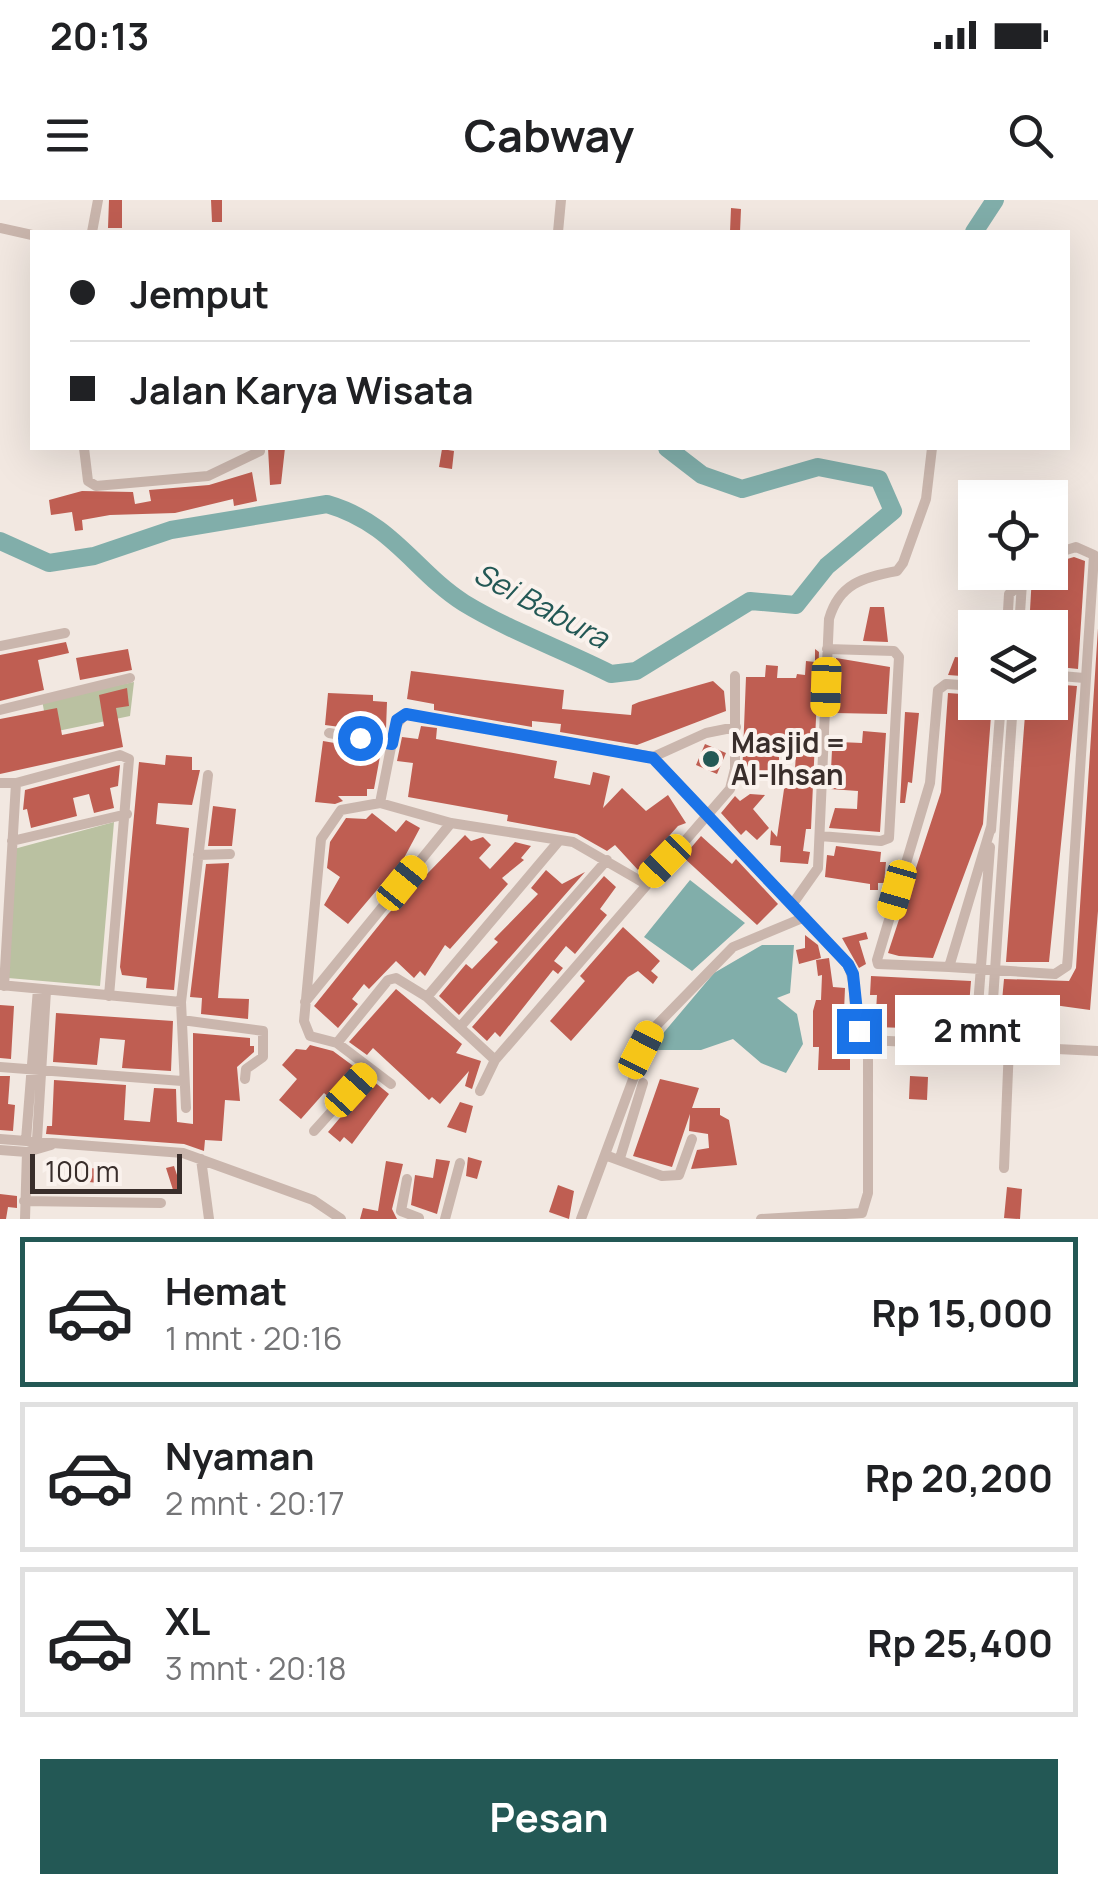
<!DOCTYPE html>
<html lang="id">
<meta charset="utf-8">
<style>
:root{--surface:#fff;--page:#f2f2f2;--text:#202124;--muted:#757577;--line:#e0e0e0;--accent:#235855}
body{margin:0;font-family:Manrope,sans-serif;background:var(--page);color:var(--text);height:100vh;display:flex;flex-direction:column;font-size:38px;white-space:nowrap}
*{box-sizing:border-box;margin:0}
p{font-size:32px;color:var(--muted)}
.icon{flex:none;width:55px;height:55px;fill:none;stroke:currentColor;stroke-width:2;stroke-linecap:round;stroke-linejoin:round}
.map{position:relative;height:1019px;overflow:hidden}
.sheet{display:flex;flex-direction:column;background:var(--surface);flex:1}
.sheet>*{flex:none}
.top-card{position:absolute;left:30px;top:30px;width:1040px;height:220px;border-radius:0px;box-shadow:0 10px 40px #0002;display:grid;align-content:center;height:220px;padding:0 40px;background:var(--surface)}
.buttons{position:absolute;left:958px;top:280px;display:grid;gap:20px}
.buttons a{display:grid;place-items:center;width:110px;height:110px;border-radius:0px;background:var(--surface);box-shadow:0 10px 40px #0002;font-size:50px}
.scale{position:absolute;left:30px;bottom:25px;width:152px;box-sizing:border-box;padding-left:10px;border:5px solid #392e2b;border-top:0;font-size:28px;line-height:35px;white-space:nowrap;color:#392e2b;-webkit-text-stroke:8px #faf2ed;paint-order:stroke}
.end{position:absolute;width:45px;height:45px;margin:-22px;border:12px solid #1a73e8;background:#fff;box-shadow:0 0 0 5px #fff}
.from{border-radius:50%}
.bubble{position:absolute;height:70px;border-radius:0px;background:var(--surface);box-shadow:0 10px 40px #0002;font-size:32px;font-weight:700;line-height:70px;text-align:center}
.car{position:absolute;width:30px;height:60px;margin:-30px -15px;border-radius:12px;box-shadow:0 0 8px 2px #0007;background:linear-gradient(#f5c518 24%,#345 0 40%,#f5c518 0 76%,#345 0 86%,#f5c518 0)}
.top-card b{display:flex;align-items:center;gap:35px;height:95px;font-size:38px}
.top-card b+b{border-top:2px solid var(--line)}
.top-card i{width:25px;height:25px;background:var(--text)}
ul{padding:18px 0 0;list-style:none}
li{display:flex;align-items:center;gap:30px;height:150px;margin:0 20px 15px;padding:0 20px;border:5px solid var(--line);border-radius:0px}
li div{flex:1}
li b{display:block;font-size:38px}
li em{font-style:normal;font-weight:700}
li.on{border-color:var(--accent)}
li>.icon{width:90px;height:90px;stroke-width:1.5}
.button{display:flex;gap:20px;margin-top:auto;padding:20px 40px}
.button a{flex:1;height:115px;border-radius:0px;background:var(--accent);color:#fff;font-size:40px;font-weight:700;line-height:115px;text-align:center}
.status{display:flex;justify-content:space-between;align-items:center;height:70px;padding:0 50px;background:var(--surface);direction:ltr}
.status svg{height:28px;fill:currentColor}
header{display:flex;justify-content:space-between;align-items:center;height:130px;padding:0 40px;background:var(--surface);font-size:45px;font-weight:700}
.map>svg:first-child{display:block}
.green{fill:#bac1a1}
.water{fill:#81aeaa}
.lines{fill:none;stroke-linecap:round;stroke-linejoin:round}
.river{stroke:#81aeaa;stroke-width:18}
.building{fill:#bf5e52}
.minor{stroke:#cab6ad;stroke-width:10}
.route{stroke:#1a73e8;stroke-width:12}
.poi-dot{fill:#235855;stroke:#faf2ed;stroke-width:4}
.labels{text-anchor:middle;stroke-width:8;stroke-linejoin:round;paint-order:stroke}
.poi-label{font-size:28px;font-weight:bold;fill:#392e2b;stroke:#faf2ed;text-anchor:start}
.water-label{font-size:30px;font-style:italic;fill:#235855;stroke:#faf2ed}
</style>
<div class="status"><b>20:13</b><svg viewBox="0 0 49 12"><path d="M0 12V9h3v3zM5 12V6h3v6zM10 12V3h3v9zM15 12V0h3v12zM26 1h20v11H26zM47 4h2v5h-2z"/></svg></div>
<header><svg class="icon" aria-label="menu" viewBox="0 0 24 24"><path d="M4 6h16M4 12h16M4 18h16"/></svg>Cabway<svg class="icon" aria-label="search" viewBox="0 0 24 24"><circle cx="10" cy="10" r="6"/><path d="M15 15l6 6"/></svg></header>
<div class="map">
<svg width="1098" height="1019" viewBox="0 0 1098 1019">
<rect width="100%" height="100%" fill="#f2e8e1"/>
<!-- green -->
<path class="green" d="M134,482L130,516L48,533L42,500Z
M114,622L100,786L8,778L14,649Z"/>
<!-- water -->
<path class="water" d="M690,680L745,723L692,771L644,737Z
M762,745H794L790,793L777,798L797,814L803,844L786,873L761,863L733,839L701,850H649L714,773Z"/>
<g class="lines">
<!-- river -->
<path class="river" d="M974,32L995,0
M0,341L49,363L94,356L171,330L327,304C393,323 415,372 464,403C510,431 564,450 611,474L636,471L750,401L796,405L827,366L893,311L879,279L818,267L742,289L702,275L667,248"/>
</g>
<!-- building -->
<path class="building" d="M109,0H122V28H108Z
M211,0H222V22H212Z
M731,8L741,9L740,32H730Z
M268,248H285L281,284L270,285Z
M442,249L454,251L452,269L439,267Z
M252,272L257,301L234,306L233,299L175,313L110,315L82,320L83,330L75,331L72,312L51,315L49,300L82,291L133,292L135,304L151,301L149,290L209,285Z
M1074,357L1085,361L1078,469L1050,466V428H1029L1032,375L1049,376L1050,364Z
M870,407H884L888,442L863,441Z
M1098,428V711L1090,810L1032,802L1031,825L1000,823L1004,779L1069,781L1076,768Z
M66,442L69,453L38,460L44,490L0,501V455Z
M967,444L975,445V477L948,475L955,457L966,458Z
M128,449L132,470L80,480L76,458Z
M815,449L819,452L811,629H806L803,651L810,652L808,664L780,662L781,646L770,645L771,630L777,637L787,569H795L796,553L779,552V569H785L777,579L742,578L746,477H765L766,465L778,466L777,478H796L797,474L805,475L806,461L815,462Z
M836,458L890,467L887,514L834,513Z
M411,471L564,490L562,509L631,515L632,505L639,502L713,481L724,491L726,511L637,545L560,532L561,524L532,521V527L434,510V504L407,499Z
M1051,484L1077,486L1049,762H1006L1026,502H1050Z
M127,488L129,506L116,508L123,547L0,574V519L57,508L62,535L91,529L104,526L99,495Z
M328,493L373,495V501L387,502L386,529L371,527L370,531L325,525Z
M948,493L975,495V502H992L983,624L933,758L899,756L888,753L941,592Z
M905,512L919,513L912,583L908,582L905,603H900Z
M421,526L437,528L436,539L557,561L554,578L590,585L593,572L610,576L603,608L622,588L646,611L668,595L686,623L678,626L638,670L615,645L607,651L577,634L507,621L508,615L408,597L413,563L397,561L402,537L418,539Z
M863,531L886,533L880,632L829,628L835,608L857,609L858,591L830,589L832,550H839V542L862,543Z
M323,541L381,551L374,589H367V596H338L343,601L335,604L315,602Z
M705,544L726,553L717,574L696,565Z
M166,555L192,557V570H200L192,605L158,603L156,624L189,628L174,790L146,788L147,778L122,775L120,767L139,562L165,565Z
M120,565L118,586L110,588L114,608L94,613L89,594L73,598L77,616L31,628L27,609L23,610L25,590Z
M750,594L765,595L753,609L769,628L757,640L746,630L741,635L721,613L735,596L740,601Z
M213,606L236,609L232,646H208Z
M372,613L396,632L406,620L420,628L404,658L348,724L324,705L340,677L327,668L330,642L346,618L366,619Z
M465,635L471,641L483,637L491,645L479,658L490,669L515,642L531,646L521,658L524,660L502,678L508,684L450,749L445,745L425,776L420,771L414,778L396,761L369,789L364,784L352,799L358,804L338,828L314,806L388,714Z
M701,636L732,664L736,659L778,704L757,725L683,657Z
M836,646L881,652L880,662H886L884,683H878V690H870V684L825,677L827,655L834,656Z
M229,663L218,798L249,799L248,819L201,814L202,798L190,797L206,664Z
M546,670L562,684L585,672L459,815L439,796L466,764L472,769L498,742L494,739L538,694L531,688Z
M604,676L616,687L600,709L607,715L575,754L566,746L554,761L563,768L558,774L553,770L500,837L495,832L487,841L472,827Z
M623,727L660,761L651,771L658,777L653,784L638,771L628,777L571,841L550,821L585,781L580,776Z
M866,732L868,739L859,741L866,764L859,768L842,738Z
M805,735L818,745L821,758L799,764L796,750L805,748Z
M829,758L833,787L845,788L843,835L850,851V870H818L819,847H813V811L816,800H821L822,775L818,776L816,760Z
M871,776L971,781L967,830L875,827L877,795H870Z
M396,789L462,844L456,853L481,861L472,889L465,886L469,871L440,904L432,897L429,900L373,848L367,855L349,842Z
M0,805L14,806L11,859L0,858Z
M56,813L173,821L171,871L122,868L125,840L100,838L97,865L53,862Z
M193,833L250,838V846H254V852L237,867L240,901L225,900L222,941L205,940L204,951L184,944L46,934L47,926H52L54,880L126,885L124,920L150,922L154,888L176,889L177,922L193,924Z
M310,845L333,851L356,868L330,898L324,893L301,919L279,900L297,879L282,865L296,849L306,850Z
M0,876H10L8,904L15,905L13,931L0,930Z
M910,876L928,877L927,900L909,899Z
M660,879L699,888L692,908H720V915L729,920L737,965L691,969L697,950L709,948L708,934L689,931L690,914L672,967L633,956Z
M372,880L389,894L352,944L344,937L340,942L328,932Z
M460,902L473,906L466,933L447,927Z
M468,957L482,961L477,979L466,976Z
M436,959L450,961L437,1014L411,1005L415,975L433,978Z
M386,961L403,964L392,1009L397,1019H360L363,1008L378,1011Z
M174,966L182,990L174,993L166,968Z
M90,968L110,970L108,984L89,982Z
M558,985L574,991L569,1019L549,1012Z
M1007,987L1022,989L1020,1019L1004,1018Z
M0,994L17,996V1008L8,1007L6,1019H0Z"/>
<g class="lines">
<!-- minor -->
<path class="minor" d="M0,28L32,35
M92,32L98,0
M558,32L561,0
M84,248L88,281L96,286L208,276L260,251
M1007,428L1009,394L1022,383L1019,428
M0,446L65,433
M1050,475L1084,478
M0,510L130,478
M329,533L391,544
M653,557L706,533L736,527
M0,583H16L120,555L129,559L109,796
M380,603L395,527L405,514L653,557L847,764C861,788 846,818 868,840L1098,851
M991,627L949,767L1055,774L1067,766L1068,755L1094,355L1076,347L1050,355
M991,630L1001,502
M820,636L881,641L889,638L899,457L894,451L827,449
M12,641L127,614
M198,655L230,654
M794,702L818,668L829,419C839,384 863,377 897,371L903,363L926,299L932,248
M949,767L878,764L877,760L930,583L938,490L946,484L975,486
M0,785L181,802
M4,786L16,583
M427,797L558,642
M305,802L451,623
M182,820L263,831V857L246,869L245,879
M460,827L607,660
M337,843L388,780L396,778L427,797L495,860
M990,845L1013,502
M975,846L990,647
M0,867L182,881
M391,884L337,843L310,836L304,821L321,639L341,610L380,603L451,623L573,642L644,683
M480,891L495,860L730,589L735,569V476
M186,908L181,802L208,575
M314,931L370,869
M0,939L183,953L313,1000L341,1019
M26,940L38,789
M37,940L46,791
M0,950L27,952L51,945
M605,955L662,976L679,975L692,939
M620,958L643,883
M201,959L209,1019
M1004,968L1009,846
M407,979L401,1011L419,1018
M24,1001L161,1003
M25,1019L27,952
M445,1019L460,963
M581,1019L651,831L733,747L805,717
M761,1019L862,1013L868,993V840"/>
</g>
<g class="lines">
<!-- route -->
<path class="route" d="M360,538L392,544L397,520L406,514L653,558L848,764L853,774L859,831"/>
</g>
<!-- markers -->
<circle class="poi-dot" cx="711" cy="559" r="10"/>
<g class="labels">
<!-- poi labels -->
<g class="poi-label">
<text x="731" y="553">Masjid =<tspan x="731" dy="32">Al-Ihsan</tspan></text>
</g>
<!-- water labels -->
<g class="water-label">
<text transform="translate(541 406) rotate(28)" y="10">Sei Babura</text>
</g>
</g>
</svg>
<div class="buttons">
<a><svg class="icon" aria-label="locate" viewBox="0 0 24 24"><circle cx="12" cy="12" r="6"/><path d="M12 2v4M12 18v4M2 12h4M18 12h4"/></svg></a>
<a><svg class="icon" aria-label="layers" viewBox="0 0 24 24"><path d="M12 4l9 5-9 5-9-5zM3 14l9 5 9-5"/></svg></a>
</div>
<div class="scale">100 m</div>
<i class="end from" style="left:360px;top:538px"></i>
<i class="end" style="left:859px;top:831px"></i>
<div class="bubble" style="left:895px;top:795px;width:165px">2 mnt</div>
<i class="car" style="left:826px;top:487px;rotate:182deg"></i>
<i class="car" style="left:665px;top:661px;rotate:224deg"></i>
<i class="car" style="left:402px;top:683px;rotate:39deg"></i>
<i class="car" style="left:897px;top:690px;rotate:196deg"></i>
<i class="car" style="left:641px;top:850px;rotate:27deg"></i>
<i class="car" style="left:351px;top:890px;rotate:42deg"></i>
<div class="top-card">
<b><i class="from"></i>Jemput</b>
<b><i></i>Jalan Karya Wisata</b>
</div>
</div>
<section class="sheet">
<ul>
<li class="on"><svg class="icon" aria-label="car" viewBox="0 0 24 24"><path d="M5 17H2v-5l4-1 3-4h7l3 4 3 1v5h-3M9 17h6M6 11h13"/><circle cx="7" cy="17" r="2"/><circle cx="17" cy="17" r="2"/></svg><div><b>Hemat</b><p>1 mnt · 20:16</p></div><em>Rp 15,000</em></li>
<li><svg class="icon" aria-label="car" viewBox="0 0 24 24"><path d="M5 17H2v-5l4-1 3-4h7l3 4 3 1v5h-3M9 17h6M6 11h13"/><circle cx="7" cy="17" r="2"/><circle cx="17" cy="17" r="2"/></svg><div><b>Nyaman</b><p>2 mnt · 20:17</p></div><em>Rp 20,200</em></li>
<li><svg class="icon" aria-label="car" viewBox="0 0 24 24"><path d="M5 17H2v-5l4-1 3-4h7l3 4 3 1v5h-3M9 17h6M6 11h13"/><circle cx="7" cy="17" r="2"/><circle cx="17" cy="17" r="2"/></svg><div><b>XL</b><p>3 mnt · 20:18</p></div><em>Rp 25,400</em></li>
</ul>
<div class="button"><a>Pesan</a></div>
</section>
